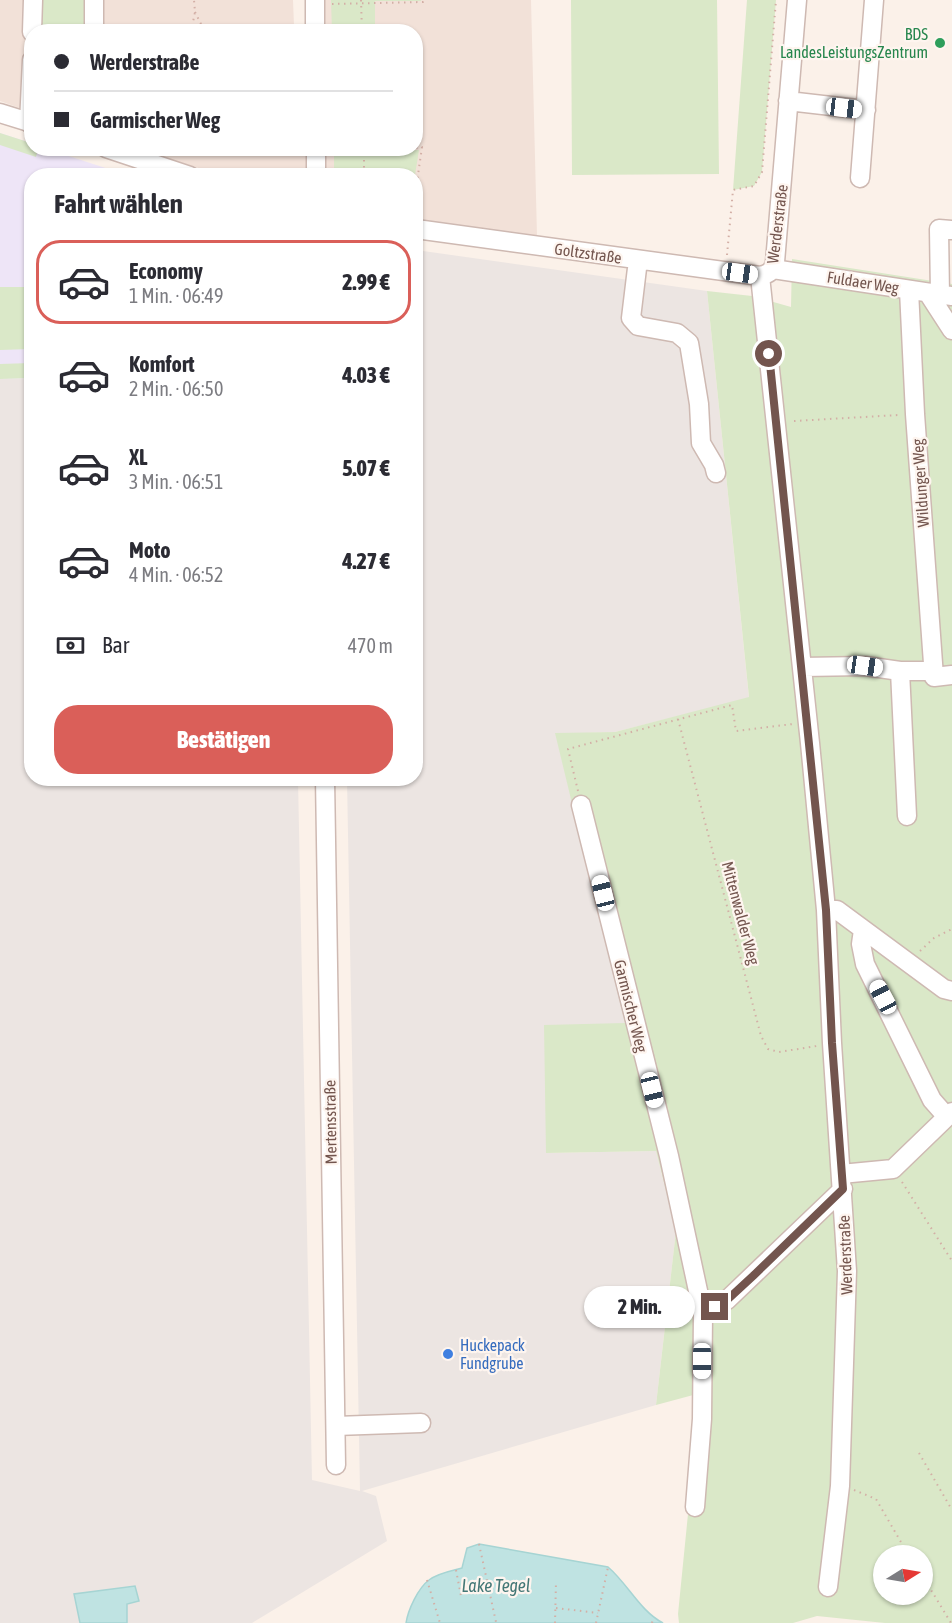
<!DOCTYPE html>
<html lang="de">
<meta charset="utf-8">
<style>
:root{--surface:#fff;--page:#f7f7f7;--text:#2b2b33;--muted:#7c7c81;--line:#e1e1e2;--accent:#da5f59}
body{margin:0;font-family:"Asap Condensed",sans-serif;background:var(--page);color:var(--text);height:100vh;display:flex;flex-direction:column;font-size:22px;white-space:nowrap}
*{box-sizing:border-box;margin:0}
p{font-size:20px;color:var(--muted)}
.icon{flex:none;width:33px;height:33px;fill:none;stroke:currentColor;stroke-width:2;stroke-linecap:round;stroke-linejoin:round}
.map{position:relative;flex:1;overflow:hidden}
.panel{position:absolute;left:24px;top:168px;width:399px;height:618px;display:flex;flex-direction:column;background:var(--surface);border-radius:24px;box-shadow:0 2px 4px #0004}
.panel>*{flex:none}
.guide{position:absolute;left:24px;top:24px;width:399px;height:132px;border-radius:24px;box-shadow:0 2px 4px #0004;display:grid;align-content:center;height:132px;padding:0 30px;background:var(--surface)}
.needle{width:39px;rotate:79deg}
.fabs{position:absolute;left:873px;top:1545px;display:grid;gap:12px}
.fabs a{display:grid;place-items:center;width:60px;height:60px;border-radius:50%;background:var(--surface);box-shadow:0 2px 4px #0004;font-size:30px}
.end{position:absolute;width:27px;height:27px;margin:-14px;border:8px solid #73554e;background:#fff;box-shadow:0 0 0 3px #fff}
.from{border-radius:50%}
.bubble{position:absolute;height:42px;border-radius:21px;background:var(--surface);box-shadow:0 2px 4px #0004;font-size:20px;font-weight:800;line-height:42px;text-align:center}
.car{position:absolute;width:18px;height:36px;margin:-18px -9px;border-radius:8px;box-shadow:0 0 4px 2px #0007;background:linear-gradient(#fff 24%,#345 0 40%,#fff 0 76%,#345 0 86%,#fff 0)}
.guide b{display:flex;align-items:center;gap:21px;height:57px;font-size:22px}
.guide b+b{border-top:2px solid var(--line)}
.guide i{width:15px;height:15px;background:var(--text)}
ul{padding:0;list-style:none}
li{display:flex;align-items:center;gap:18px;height:84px;margin:0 12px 9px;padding:0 18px;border:3px solid transparent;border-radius:24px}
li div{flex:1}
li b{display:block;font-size:22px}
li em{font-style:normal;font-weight:800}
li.current{border-color:var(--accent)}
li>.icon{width:54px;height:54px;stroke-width:1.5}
h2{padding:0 30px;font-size:27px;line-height:72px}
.pay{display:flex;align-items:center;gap:15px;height:66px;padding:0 30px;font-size:22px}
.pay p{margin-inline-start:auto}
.button{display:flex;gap:12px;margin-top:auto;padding:12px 30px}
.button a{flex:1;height:69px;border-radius:24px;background:var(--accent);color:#fff;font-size:24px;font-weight:800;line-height:69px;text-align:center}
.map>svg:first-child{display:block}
.residential{fill:#f2e1d8}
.industrial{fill:#ece5e2}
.education{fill:#eee5f7}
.green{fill:#dae8c8;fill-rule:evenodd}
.water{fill:#bfe3e2;stroke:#a6d4d3;stroke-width:1.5}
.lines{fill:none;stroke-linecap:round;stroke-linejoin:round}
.minor-casing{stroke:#ceb9b2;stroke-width:21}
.path{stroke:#d3afa6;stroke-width:2;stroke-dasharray:1.5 4.5;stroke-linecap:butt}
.minor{stroke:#fff;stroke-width:18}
.route{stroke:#73554e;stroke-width:8}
.leisure-dot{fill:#2e9e5b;stroke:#fef5ef;stroke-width:2}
.shop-dot{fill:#3f7fe0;stroke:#fef5ef;stroke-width:2}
.labels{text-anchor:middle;stroke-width:4.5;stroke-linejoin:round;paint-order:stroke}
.leisure-label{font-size:16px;fill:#27864d;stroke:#fef5ef;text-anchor:end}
.street-label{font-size:16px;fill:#73554e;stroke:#fef5ef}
.shop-label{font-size:16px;fill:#366cbe;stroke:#fef5ef;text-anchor:start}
.water-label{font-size:18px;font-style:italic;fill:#437776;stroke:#fef5ef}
</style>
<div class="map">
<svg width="952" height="1623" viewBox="0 0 952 1623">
<rect width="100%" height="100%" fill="#fbf1e9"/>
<!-- residential -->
<path class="residential" d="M0,0H293L294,26H304V32H32L31,112L0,101Z
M323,0H531L537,236L416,219V176L326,175L325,149L416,148V32L323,31Z
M140,149H306L307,175H220Z"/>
<!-- industrial -->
<path class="industrial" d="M416,250L707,291L749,698L615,732L556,734L625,1023L546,1153L656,1151L676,1231L656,1405L362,1491L376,1496L387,1541L252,1623H127V1604L139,1600L135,1586L74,1594L80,1623H0V379L31,378L32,778L298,779L312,1480L360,1491L347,779L416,778Z"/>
<!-- education -->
<path class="education" d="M0,133L31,143L32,148L47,149L127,175L32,176L31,378L0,379Z"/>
<!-- green -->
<path class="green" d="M40,0H86V31L40,32Z
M331,0H421V1H375V31L332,32Z
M571,0H717L719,174L572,175Z
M747,0H776L762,172L754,186L733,190Z
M0,133L31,143L32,148L38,149L36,157L0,145Z
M334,149H377V151L419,150L415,175H334Z
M792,259L952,284V1623H885L817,1616L793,1623H679L678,1614L688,1514L697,1394L656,1405L676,1231L656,1151L546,1153L544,1025L625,1023L555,733L615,732L749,697L707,291L752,296L791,307ZM884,1556H922V1594H884Z
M0,287H31V349L0,350Z
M31,363V378L0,379V364Z"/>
<!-- water -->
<path class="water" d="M479,1544L608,1567C628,1584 640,1611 663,1623H406C408,1610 418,1588 429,1580C438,1573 451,1571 462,1568L467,1548Z
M135,1586L139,1601L127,1604V1623H80L74,1594Z"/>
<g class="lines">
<defs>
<path id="minor" d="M94,0V32
M315,0V32
M32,32L33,0
M788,101L866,110
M0,113L32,123
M29,123L32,60
M106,148L190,176
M316,176V148
M860,178L874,0
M416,229L760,276C769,274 773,271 775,262L797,0
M638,260L631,318L638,326L677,333L689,343L699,404L701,443L714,465L716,473
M773,269L952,296
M760,276L810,743L826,910L832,1043L847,1271L840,1486L828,1587
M909,290L915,414L934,677L952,675
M928,293L952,330
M940,295L939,229L952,230
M802,667L865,666L900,671H934
M900,671L907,816
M325,778L336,1465
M581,805L669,1156L703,1314
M826,910H837L944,989L952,991
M863,930L861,944L865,964L932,1100L947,1117
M841,1174L893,1169L952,1112
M336,1426L421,1423
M695,1507L702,1419L703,1314L727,1300L843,1189"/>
</defs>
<!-- minor casing -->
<use href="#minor" class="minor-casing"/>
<!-- path -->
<path class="path" d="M361,0L362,32
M332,4L423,2V0
M195,12L205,32
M191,32L195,12L194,0
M239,32L241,22
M364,148V176
M416,148L422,147L416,189
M332,149L378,148
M727,255L733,190L754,186L762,172L776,0
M794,421L899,415
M678,719L761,1036L768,1049L779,1052L817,1046
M578,791L568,749L732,705L736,731L793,724
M920,951L934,938L952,929
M902,1182L952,1261
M919,1453L952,1510
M854,1490L876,1499L909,1556
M479,1544L496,1622
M456,1570L461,1596
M922,1575L951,1623
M427,1580L440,1623
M556,1608L598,1613
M555,1623L556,1582
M596,1623L608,1567
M652,1623L653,1618"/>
<!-- minor -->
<use href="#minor" class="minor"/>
</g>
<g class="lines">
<!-- route -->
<path class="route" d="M715,1307L727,1300L753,1276L843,1189L832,1043L826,910L769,354"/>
</g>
<!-- markers -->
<circle class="leisure-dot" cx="940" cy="43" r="6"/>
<circle class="shop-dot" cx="448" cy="1354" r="6"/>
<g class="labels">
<!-- leisure labels -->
<g class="leisure-label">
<text x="928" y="40">BDS<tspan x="928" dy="18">LandesLeistungsZentrum</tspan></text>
</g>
<!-- street labels -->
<g class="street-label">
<text transform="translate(777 224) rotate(-83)" y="6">Werderstraße</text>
<text transform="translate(588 253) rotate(8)" y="6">Goltzstraße</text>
<text transform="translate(863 282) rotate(9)" y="6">Fuldaer Weg</text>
<text transform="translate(920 483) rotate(-94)" y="6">Wildunger Weg</text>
<text transform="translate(741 913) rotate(75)" y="6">Mittenwalder Weg</text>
<text transform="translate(631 1006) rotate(76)" y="6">Garmischer Weg</text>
<text transform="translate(330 1122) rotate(-91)" y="6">Mertensstraße</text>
<text transform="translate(845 1255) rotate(-92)" y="6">Werderstraße</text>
</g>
<!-- shop labels -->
<g class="shop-label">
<text x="460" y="1351">Huckepack<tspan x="460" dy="18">Fundgrube</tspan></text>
</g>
<!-- water labels -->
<g class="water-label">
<text x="496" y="1592">Lake Tegel</text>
</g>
</g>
</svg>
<div class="fabs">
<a><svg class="needle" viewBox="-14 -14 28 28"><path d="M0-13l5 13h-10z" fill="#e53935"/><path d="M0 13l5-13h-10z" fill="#7c7c81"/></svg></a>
</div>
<i class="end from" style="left:769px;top:354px"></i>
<i class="end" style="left:715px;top:1307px"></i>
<div class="bubble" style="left:584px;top:1286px;width:111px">2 Min.</div>
<i class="car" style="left:844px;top:108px;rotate:97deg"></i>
<i class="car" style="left:740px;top:273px;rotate:98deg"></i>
<i class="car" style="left:865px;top:666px;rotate:98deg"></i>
<i class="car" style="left:603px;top:893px;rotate:346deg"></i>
<i class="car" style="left:883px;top:997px;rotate:332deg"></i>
<i class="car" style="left:652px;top:1090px;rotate:166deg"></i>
<i class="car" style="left:702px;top:1361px;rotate:180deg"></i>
<div class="guide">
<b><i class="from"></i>Werderstraße</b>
<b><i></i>Garmischer Weg</b>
</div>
<section class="panel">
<h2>Fahrt wählen</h2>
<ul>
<li class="current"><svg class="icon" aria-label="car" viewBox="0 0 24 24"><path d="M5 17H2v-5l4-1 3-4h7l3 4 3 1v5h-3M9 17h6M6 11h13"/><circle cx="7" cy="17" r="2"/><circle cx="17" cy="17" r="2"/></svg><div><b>Economy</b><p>1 Min. · 06:49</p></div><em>2.99 €</em></li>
<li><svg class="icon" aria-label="car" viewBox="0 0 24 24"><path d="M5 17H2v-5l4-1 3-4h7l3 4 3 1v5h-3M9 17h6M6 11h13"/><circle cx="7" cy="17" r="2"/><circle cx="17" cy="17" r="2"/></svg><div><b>Komfort</b><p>2 Min. · 06:50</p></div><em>4.03 €</em></li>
<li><svg class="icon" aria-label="car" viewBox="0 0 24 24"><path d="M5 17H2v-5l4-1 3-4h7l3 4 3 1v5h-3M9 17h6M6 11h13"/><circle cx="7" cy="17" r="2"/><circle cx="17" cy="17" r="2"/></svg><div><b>XL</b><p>3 Min. · 06:51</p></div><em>5.07 €</em></li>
<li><svg class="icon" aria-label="car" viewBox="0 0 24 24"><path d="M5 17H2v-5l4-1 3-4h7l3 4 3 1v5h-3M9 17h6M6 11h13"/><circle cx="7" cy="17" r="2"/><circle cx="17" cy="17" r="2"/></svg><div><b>Moto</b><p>4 Min. · 06:52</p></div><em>4.27 €</em></li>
</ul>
<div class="pay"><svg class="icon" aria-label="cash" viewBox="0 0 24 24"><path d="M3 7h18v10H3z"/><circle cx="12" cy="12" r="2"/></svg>Bar<p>470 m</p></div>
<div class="button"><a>Bestätigen</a></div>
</section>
</div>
